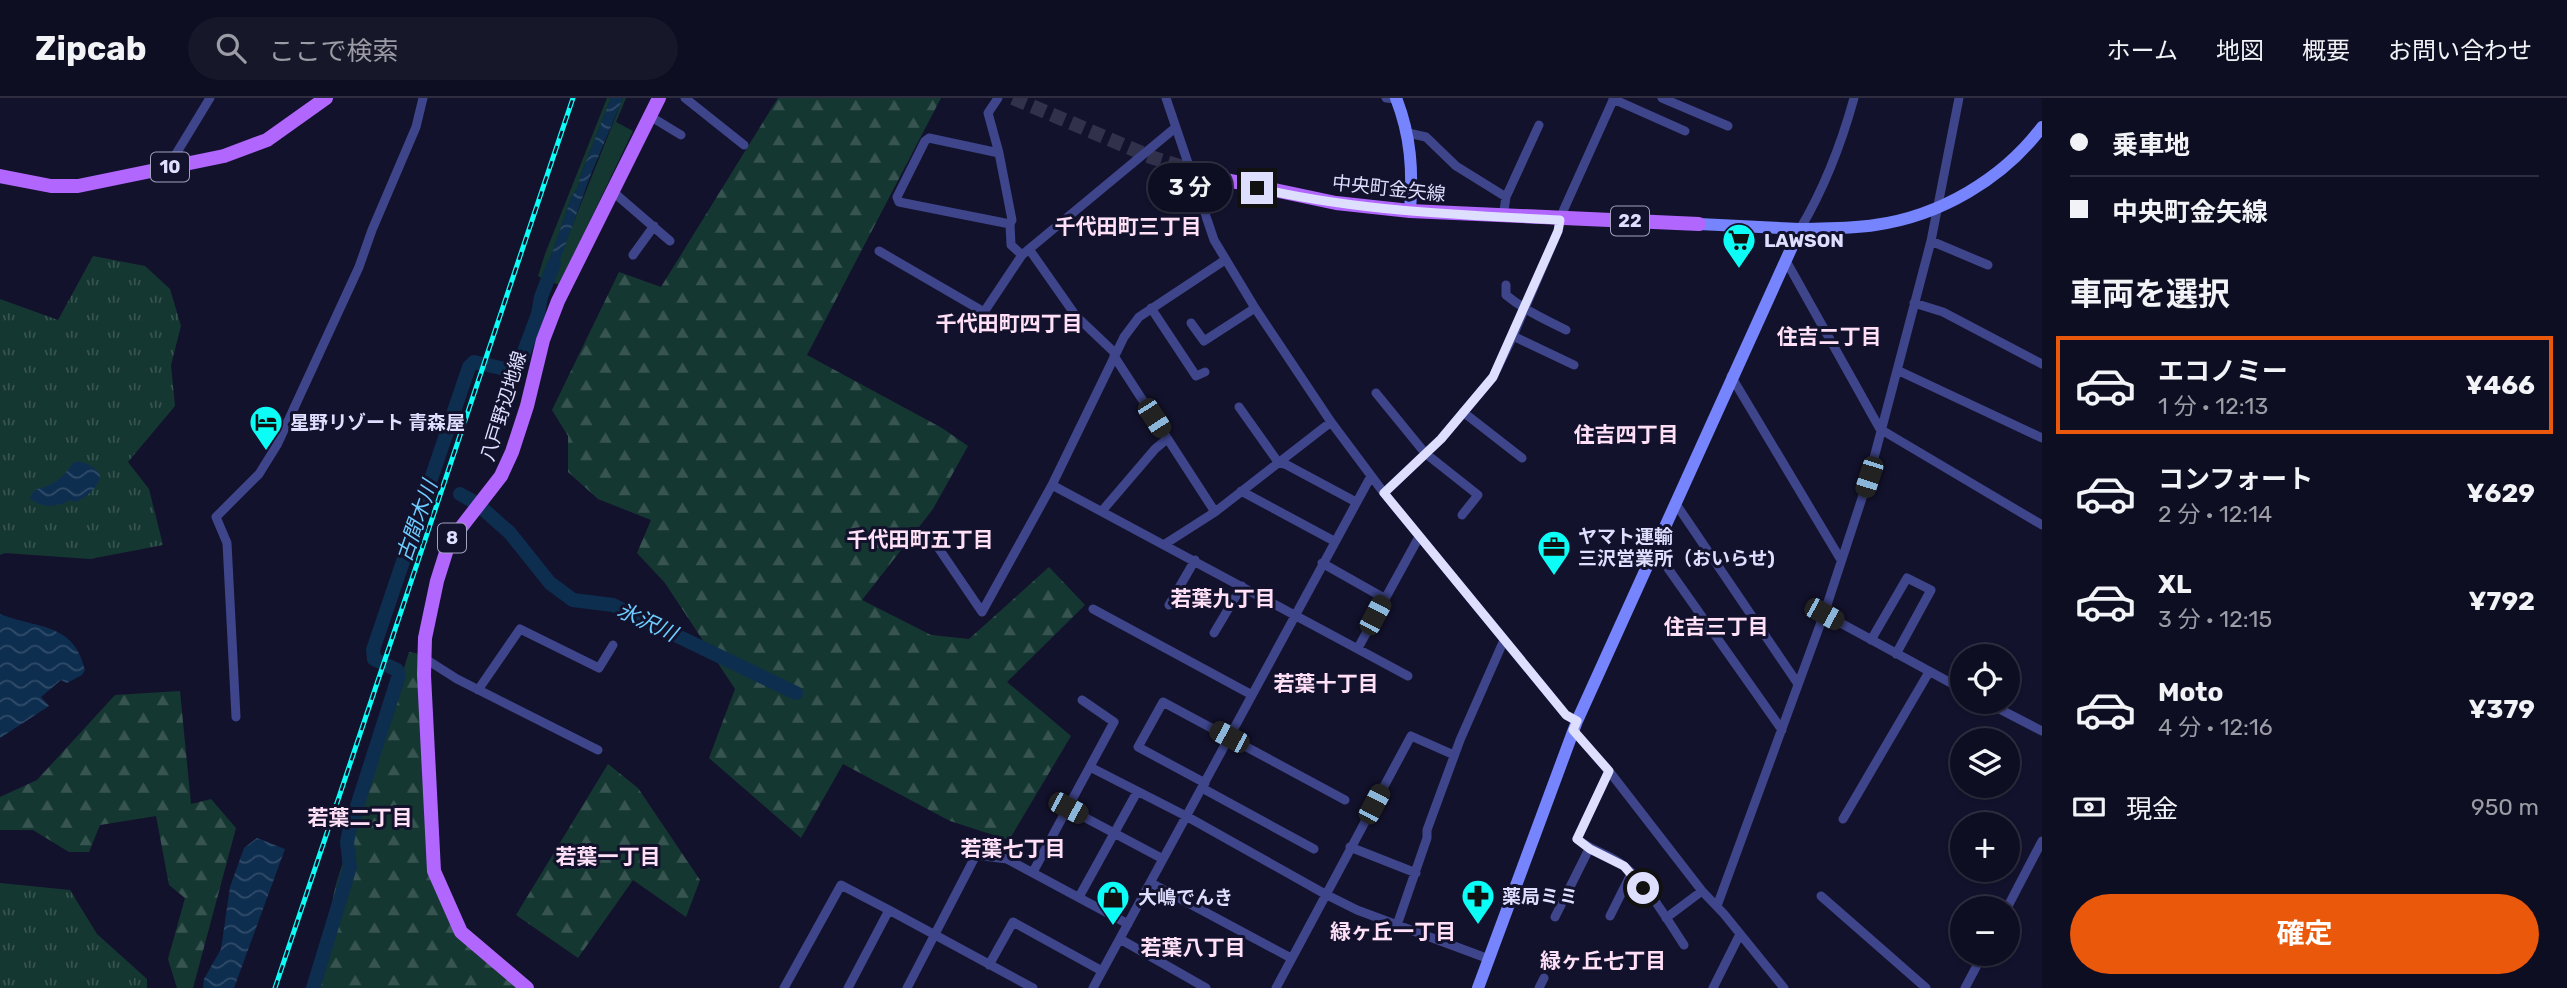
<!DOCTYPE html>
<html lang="ja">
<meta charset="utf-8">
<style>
:root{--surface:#0e0e22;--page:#17172a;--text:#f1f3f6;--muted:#9b9ca5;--line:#2e2e40;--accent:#ea580c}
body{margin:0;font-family:Rubik,"Noto Sans JP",sans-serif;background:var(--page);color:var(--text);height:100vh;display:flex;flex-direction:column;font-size:26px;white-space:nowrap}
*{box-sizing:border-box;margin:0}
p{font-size:23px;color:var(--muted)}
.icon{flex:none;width:38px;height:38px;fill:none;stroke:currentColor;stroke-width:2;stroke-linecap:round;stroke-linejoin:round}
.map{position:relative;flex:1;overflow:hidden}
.side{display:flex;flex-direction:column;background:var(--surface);width:525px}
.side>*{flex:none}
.top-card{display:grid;align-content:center;height:154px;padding:0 28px;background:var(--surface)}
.controls{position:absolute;left:1950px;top:546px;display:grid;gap:14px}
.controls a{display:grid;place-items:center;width:70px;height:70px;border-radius:50%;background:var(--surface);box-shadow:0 2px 5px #0004,0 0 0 2px var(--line);font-size:35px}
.end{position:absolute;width:32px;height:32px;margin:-16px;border:9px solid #dedeff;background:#111;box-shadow:0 0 0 4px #111}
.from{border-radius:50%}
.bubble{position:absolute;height:49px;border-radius:24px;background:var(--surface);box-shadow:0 2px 5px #0004,0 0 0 2px var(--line);font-size:23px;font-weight:700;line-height:49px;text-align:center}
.car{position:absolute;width:21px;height:42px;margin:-21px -10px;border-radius:9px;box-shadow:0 0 5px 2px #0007;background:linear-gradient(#222 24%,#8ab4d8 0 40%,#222 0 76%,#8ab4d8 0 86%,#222 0)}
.top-card b{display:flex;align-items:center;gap:24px;height:66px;font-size:26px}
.top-card b+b{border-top:2px solid var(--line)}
.top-card i{width:18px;height:18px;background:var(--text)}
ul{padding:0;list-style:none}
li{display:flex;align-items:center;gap:21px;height:98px;margin:0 14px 10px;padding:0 14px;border:4px solid transparent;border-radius:0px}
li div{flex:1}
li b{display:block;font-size:26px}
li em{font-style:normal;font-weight:700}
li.current{border-color:var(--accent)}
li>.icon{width:63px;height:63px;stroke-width:1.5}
h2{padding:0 28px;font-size:32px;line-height:84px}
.pay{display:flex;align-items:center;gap:18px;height:77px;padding:0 28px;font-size:26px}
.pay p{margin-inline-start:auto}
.cta{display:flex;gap:14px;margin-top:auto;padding:14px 28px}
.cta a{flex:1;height:80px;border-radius:42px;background:var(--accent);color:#fff;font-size:28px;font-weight:700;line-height:80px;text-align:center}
header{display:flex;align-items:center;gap:42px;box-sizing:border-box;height:98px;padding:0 35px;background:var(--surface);border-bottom:2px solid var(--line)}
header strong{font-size:33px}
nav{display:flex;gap:38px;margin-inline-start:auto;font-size:24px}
.search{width:490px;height:63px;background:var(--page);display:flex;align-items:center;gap:18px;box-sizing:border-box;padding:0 24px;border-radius:38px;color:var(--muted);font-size:26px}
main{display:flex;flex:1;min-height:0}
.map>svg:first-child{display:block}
.green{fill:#153731}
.forest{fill:url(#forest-firs)}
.park{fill:url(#park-tufts)}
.water{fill:url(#water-waves)}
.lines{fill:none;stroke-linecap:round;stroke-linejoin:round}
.river{stroke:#0e2e50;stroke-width:14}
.primary-tunnel{stroke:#31314c;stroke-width:14;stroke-dasharray:14 7;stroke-linecap:butt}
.street{stroke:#3e458b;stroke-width:9}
.secondary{stroke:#7684fe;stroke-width:12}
.primary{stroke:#b166fe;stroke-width:14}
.rail-casing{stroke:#0cfdf6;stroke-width:5}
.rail{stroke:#13122d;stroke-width:2.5;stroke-dasharray:8;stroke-linecap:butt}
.route{stroke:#dedeff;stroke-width:9}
.labels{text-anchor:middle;stroke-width:6;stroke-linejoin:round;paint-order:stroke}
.shield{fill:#13122d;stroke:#a1a1c0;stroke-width:2}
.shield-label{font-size:18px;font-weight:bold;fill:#dedeff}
.street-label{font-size:19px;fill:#dedeff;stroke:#13122d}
.poi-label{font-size:19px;font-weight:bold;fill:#dedeff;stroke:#13122d;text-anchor:start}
.neighbourhood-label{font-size:21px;font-weight:bold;fill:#ffe0f7;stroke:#13122d}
.water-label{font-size:21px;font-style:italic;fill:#6dcdfe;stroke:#13122d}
</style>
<header>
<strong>Zipcab</strong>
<div class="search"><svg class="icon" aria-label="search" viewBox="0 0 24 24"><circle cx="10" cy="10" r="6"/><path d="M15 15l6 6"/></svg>ここで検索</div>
<nav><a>ホーム</a><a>地図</a><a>概要</a><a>お問い合わせ</a></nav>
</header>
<main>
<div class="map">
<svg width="2042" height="890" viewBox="0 0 2042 890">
<defs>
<pattern id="forest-firs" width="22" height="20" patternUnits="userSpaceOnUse" patternTransform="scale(1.75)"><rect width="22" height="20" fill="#153731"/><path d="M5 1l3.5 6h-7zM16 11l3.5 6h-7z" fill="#375450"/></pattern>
<pattern id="park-tufts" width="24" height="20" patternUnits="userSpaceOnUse" patternTransform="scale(1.75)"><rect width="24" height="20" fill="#153731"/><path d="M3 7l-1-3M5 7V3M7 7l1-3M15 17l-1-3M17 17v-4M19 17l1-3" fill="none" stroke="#375450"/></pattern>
<pattern id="water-waves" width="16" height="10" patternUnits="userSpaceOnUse" patternTransform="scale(1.75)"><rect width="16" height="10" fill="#0e2e50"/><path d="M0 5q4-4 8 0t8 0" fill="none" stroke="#314c6a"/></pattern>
</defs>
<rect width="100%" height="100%" fill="#13122d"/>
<!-- green -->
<path class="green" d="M607,0H611L580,79L578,89L571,100L543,181L538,178L545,156Z
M623,0H626L616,24L633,33L559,187L552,184L559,161Z"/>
<!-- forest -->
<path class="forest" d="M778,0H941L807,257L942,330L968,348L933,411L862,502L931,537L969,541L1049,469L1085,507L1007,584L1071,638L1009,742L950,723L843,666L801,740L709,660L735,591L665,485L637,455L651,422L598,401L568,374V338L552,312L619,174L661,189Z
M409,554L419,556L429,773L458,837L521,890H318L319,865L336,786Z
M180,593L191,706L211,701L236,730L193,890H177L168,861L185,800L169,787L156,718L100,727L89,754H69L33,732H0V699L37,682L115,597Z
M608,666L638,690L700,782L686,819L633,782L578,860L516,817Z"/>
<!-- park -->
<path class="park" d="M93,158L145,168L170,191L181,228L171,267L175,308L128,364L149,391L163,447L90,461L5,455L0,457V201L58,222Z
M0,785L70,792L97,836L147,881V890H0Z"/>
<!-- water -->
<path class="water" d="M611,0H623L591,76L552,184L543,181L571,100L578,89L580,79Z
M74,364C85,363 94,368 100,377C100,389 86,399 76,404L70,402C58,409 41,411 30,400C34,388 44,391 53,385C62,380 68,372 74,364Z
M0,516C37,531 74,524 85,572L82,577L67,585L61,582L41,599L49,608L0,640Z
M257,740L285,751L234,890H203L204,881L221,851L230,789L244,750Z"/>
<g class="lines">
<!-- river -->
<path class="river" d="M460,396L478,406
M483,411L510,435L550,485L573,502L613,507L796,595
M313,890L350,769L347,744L350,730L399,577L397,572L374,561L373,552L469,269L474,264L514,273L518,270L538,216L541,199L554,166"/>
<!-- primary-tunnel -->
<path class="primary-tunnel" d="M1013,0L1151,59L1217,80"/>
<!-- street -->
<path class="street" d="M685,0L744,47
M998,0L988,15L999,55
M1166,0L1214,142L1255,210L1331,324L1384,395L1566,617L1577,623
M1386,0L1396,1
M1662,0L1728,28
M1613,1L1685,33
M648,17L681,37
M1408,35L1426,39L1456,68L1506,99L1503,119
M168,69L210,0
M612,93L670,143
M1506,99L1539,27
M1010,126L1012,122L999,55L929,40L925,43L897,99L899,104L1010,126L1011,147L1022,157
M1800,131C1825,89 1841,47 1854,0
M1931,143L1988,167
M1029,151L1076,218L1115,255
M879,153L984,214L1022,157L1175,30
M633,157L654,128
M1785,161L1880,331L2042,427
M1225,162L1139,219L1124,239L1052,387L1408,578
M1506,187V197C1524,212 1546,222 1566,232
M1914,205L1943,214L2042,266
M1151,210L1196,278L1205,274
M1191,225L1204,243L1255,210
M1513,238L1574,267
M1114,258L1215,414
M1897,272L2042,340
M1731,278L1841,462
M1376,295L1425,355L1478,397L1462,417
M1239,309L1278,364L1287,367L1356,404
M1463,314L1522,360
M1241,393L1334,443
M1384,395L1441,341L1493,279L1513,238L1558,133L1564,111L1614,0
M1676,406L1798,586
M1102,413L1155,351L1167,341
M935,445L982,514L1052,387
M1165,446L1215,414L1331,324
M1655,452L1782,632
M1322,465L1384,500
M1169,507L1195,462
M1093,511L1252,597
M1824,516L1962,591
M1214,535L1242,488
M1871,542L1907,480L1931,492L1896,556
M1358,550L1419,439
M424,560L457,581L598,652
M478,592L520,531L599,570L613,547
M1986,604L2042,633
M236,619L227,445L216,419L259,376L277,347L359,169L372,132L416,29L423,0
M1573,632L1609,673L1702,793L1724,816L1784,890
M1090,669L1186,718L1325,796L1357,812L1489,861
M1609,673L1577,741C1592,753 1611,757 1624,768C1647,786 1668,823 1684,847
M1205,685L1138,649L1163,604L1345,702
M1202,690L1314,751
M1067,710L1163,761
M1843,721L1929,574
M1350,749L1416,775
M1033,774L1114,624L1082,602
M1151,785L1291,860
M1821,798L1926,890
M1079,799L1137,694
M1717,808L1824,516L1869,379L1931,143L1959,0
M2007,810L2042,743
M889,812L1033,890
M1610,818L1631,776
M1555,819L1589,751
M1666,820L1702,793
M1397,827L1427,740V732L1460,642L1504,542
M1120,841L1206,890
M989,867L1013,824L1102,873
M784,890L841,787L889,812L848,890
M907,890L976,757L1007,761L1128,826
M1093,890L1371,378
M1276,890L1411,638L1454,657
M1539,890L1544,880
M1713,890L1740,836
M1965,890L1983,856"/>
<!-- secondary -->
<path class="secondary" d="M1396,0C1411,38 1413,73 1410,113
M1699,126L1800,131
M1478,890L1577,623L1800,131C1825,130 1850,131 1875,127C1940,118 2003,81 2042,29"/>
<!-- primary -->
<path class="primary" d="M0,78L51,88H78L224,58L267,42L326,0
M1217,80L1336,105L1410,113L1699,126
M527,890L461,834L434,773L424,577L425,540L437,483L449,445L501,378L512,354L527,308L543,242L558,203L659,0"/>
<defs>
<path id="rail" d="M275,890L573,0"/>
</defs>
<!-- rail casing -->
<use href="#rail" class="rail-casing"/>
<!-- rail -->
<use href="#rail" class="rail"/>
</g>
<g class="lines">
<!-- route -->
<path class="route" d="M1257,90C1356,113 1458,117 1560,122L1558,133L1493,279L1441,341L1384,395L1566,617L1577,623L1573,632L1609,673L1577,741L1590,751L1624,768L1643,790"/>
</g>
<!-- icons -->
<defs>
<symbol id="supermarket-pin" viewBox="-11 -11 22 30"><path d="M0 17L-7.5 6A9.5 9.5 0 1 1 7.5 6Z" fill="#0cfdf6" stroke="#13122d"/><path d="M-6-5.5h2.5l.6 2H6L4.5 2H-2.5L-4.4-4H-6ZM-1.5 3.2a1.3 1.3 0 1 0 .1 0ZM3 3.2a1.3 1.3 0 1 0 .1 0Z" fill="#111"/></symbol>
<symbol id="hotel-pin" viewBox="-11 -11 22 30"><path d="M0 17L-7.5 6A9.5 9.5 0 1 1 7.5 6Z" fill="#0cfdf6" stroke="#13122d"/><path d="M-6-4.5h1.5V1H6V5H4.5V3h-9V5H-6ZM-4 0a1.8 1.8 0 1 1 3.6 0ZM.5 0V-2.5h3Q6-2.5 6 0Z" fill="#111"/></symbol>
<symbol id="office-pin" viewBox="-11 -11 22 30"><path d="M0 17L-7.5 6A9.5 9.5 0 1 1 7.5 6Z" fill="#0cfdf6" stroke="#13122d"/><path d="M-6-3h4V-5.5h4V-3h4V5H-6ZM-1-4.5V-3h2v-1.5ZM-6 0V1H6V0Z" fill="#111"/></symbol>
<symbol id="pharmacy-pin" viewBox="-11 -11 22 30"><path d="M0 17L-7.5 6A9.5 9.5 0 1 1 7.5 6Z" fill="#0cfdf6" stroke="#13122d"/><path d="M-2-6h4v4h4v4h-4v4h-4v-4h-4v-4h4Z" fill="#111"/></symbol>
<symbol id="shop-pin" viewBox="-11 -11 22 30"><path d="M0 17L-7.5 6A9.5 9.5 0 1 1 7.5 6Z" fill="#0cfdf6" stroke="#13122d"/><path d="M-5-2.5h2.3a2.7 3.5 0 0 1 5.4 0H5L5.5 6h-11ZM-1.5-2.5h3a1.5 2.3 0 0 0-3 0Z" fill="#111"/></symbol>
</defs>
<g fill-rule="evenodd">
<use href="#supermarket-pin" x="1720" y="123" width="38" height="52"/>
<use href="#hotel-pin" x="247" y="305" width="38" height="52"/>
<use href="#office-pin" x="1535" y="430" width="38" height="52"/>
<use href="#pharmacy-pin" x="1459" y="779" width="38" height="52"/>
<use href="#shop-pin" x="1094" y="780" width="38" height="52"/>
</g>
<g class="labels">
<!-- shield labels -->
<g class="shield">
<rect x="151" y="54.5" width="38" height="29" rx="5"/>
<rect x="1611" y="108.5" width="38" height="29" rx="5"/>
<rect x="438" y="425.5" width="28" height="29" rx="5"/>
</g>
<g class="shield-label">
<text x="170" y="75">10</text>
<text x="1630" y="129">22</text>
<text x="452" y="446">8</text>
</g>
<!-- street labels -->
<g class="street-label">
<text transform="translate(1389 90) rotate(6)" y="7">中央町金矢線</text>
<text transform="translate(503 308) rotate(-73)" y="7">八戸野辺地線</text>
</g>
<!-- poi labels -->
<g class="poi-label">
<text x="1764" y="149">LAWSON</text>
<text x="290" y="331">星野リゾート 青森屋</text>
<text x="1578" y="445">ヤマト運輸<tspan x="1578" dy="22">三沢営業所（おいらせ)</tspan></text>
<text x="1502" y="805">薬局ミミ</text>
<text x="1138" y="806">大嶋でんき</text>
</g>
<!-- neighbourhood labels -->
<g class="neighbourhood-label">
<text x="1128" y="136">千代田町三丁目</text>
<text x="1009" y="233">千代田町四丁目</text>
<text x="1829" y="246">住吉二丁目</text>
<text x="1626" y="344">住吉四丁目</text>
<text x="920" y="449">千代田町五丁目</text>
<text x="1223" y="508">若葉九丁目</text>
<text x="1716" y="536">住吉三丁目</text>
<text x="1326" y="593">若葉十丁目</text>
<text x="360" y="727">若葉二丁目</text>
<text x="1013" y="758">若葉七丁目</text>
<text x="608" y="766">若葉一丁目</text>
<text x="1393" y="841">緑ヶ丘一丁目</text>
<text x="1193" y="857">若葉八丁目</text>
<text x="1603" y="870">緑ヶ丘七丁目</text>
</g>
<!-- water labels -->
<g class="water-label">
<text transform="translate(417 423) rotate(-71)" y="7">古間木川</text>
<text transform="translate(647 524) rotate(25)" y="7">氷沢川</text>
</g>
</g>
</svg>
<div class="controls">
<a><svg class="icon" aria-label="locate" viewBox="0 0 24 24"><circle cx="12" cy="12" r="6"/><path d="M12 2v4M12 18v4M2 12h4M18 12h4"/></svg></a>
<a><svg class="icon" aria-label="layers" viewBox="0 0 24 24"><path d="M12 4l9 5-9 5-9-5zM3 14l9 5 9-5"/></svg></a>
<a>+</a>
<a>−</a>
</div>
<i class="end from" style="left:1643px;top:790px"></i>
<i class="end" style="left:1257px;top:90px"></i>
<div class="bubble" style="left:1148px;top:65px;width:84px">3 分</div>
<i class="car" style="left:1154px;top:320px;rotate:147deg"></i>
<i class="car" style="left:1869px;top:379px;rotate:198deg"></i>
<i class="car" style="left:1824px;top:516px;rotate:119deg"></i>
<i class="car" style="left:1375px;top:517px;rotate:28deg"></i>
<i class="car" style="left:1229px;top:639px;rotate:298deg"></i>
<i class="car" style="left:1374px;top:706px;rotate:28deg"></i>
<i class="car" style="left:1068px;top:710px;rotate:118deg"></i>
</div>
<section class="side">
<div class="top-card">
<b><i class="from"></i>乗車地</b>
<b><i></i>中央町金矢線</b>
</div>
<h2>車両を選択</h2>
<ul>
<li class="current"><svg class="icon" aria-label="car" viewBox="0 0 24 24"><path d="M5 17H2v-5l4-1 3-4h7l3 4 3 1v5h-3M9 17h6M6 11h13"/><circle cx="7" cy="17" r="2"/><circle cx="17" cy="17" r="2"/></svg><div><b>エコノミー</b><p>1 分 · 12:13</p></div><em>¥466</em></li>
<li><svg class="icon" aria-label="car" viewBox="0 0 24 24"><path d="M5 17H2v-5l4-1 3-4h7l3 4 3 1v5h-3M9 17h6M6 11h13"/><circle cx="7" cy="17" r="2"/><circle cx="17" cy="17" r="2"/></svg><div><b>コンフォート</b><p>2 分 · 12:14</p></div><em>¥629</em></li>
<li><svg class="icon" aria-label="car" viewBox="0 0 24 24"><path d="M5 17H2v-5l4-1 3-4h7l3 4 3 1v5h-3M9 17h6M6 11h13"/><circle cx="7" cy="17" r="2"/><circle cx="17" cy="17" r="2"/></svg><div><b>XL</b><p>3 分 · 12:15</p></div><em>¥792</em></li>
<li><svg class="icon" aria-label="car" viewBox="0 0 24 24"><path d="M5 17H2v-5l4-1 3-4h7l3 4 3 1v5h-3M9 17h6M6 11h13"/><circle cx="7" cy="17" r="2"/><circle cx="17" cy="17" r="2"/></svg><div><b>Moto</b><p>4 分 · 12:16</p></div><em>¥379</em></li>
</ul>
<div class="pay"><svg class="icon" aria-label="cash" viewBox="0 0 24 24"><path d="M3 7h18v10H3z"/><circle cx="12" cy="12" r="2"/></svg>現金<p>950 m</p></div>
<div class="cta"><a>確定</a></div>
</section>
</main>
